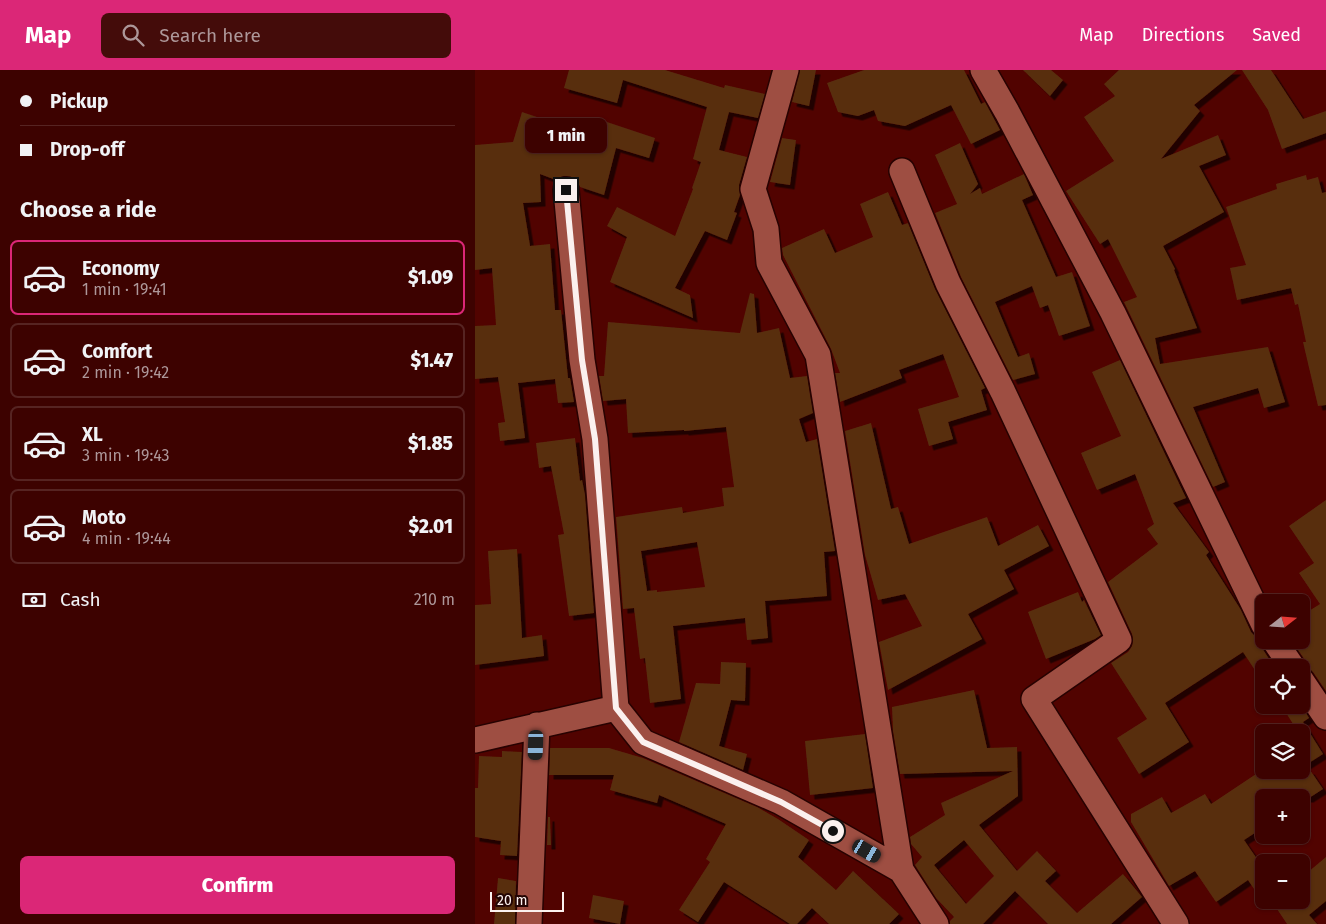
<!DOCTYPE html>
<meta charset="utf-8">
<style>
:root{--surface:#3d0200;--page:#440c0a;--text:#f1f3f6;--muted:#ad9799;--line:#562422;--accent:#db2777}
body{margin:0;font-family:"Fira Sans",sans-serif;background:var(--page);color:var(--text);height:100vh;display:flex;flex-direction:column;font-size:19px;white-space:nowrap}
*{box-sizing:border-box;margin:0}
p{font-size:16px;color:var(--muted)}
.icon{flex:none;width:28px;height:28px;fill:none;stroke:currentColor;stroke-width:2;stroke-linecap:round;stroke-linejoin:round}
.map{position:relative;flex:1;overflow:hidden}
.drawer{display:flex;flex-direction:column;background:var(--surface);width:475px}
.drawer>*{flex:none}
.banner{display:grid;align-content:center;height:110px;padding:0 20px;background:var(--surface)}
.needle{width:32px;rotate:73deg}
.controls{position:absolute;left:780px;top:524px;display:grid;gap:10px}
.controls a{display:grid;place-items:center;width:55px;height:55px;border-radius:8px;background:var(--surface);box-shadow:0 1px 4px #0004,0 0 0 1px var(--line);font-size:25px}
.scale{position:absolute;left:15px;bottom:12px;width:74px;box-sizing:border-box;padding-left:5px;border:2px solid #fbf1ef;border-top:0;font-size:14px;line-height:18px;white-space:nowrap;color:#fbf1ef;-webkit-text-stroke:4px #240503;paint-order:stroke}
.end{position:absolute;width:22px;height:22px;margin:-11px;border:6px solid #fbf1ef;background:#111;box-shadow:0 0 0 2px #111}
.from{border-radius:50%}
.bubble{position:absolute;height:35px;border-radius:8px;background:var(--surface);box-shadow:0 1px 4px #0004,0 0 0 1px var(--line);font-size:16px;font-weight:800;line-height:35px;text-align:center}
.car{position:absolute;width:15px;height:30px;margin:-15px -8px;border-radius:6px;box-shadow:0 0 4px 1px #0007;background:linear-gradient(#222 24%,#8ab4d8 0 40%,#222 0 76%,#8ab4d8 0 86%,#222 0)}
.banner b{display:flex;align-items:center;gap:18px;height:48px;font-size:19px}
.banner b+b{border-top:1px solid var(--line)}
.banner i{width:12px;height:12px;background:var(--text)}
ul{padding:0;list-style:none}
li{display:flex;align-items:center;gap:15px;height:75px;margin:0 10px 8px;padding:0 10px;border:2px solid var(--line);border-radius:8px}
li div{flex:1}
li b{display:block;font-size:19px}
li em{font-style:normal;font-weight:800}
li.active{border-color:var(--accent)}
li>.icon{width:45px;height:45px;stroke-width:1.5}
h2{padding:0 20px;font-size:22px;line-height:60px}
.pay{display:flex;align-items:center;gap:12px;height:55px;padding:0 20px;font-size:19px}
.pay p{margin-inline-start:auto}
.button{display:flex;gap:10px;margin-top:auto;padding:10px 20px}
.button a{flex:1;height:58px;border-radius:8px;background:var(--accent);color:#fff;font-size:20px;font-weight:800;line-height:58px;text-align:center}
header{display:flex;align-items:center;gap:30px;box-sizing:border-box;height:70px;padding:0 25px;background:var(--accent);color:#fff}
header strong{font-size:24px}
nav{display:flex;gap:28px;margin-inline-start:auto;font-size:18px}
.search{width:350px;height:45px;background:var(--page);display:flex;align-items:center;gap:12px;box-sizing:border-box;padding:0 18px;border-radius:8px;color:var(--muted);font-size:19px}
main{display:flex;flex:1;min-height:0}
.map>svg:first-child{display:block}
.building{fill:#592d10;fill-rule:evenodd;filter:url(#shadow)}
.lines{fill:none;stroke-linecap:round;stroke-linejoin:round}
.minor-casing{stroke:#270201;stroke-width:28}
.minor{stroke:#9e4e42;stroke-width:25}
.route{stroke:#fbf1ef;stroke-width:6}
</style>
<header>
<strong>Map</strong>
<div class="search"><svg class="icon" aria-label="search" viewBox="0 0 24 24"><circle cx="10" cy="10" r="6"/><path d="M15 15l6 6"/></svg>Search here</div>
<nav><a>Map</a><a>Directions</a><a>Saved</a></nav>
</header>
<main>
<section class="drawer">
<div class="banner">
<b><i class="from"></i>Pickup</b>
<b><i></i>Drop-off</b>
</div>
<h2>Choose a ride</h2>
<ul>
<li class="active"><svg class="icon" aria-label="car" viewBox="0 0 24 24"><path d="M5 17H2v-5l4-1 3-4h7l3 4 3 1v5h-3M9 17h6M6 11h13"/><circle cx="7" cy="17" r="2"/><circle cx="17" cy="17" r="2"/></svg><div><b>Economy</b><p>1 min · 19:41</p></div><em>$1.09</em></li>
<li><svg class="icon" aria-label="car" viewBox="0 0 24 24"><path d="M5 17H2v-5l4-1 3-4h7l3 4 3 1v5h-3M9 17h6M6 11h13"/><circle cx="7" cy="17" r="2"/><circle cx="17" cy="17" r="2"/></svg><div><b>Comfort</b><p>2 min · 19:42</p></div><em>$1.47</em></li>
<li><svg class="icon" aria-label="car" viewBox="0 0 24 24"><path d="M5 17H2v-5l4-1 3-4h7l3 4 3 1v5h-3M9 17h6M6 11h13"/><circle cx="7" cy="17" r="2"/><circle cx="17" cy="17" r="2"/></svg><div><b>XL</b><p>3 min · 19:43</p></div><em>$1.85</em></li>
<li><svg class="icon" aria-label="car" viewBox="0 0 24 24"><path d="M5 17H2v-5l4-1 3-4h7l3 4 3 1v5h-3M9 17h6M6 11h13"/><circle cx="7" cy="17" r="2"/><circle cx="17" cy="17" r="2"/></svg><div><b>Moto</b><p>4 min · 19:44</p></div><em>$2.01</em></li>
</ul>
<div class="pay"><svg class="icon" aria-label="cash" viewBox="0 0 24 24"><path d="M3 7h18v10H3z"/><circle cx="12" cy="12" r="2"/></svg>Cash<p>210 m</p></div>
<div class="button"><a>Confirm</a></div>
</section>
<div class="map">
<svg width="851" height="854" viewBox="0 0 851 854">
<defs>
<filter id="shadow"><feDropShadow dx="4.5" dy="4.5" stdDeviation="0" flood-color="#0009"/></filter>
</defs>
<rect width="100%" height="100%" fill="#510300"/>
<!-- building -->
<path class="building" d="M94,0H190L249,18L250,15L290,24L283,48L254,42L244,80L272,87L264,115L265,125L259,142L262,143L252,170L230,161L200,218L215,225L218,248L135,212L152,167L132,156L142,137L200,166L218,119L217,118L226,92L218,89L232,37L148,10L142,33L89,18Z
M325,0H341L334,36L317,32Z
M389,0H489L506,34L510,32L525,60L496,74L476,35L430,56L403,51L399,40L383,46L363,42L352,13Z
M548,0H576L588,10L575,26Z
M644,0H762L719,35L725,41L686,89L743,65L751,85L724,96L749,142L688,176L700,199L699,200L722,258L680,268L685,294L793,277L810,332L789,338L783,318L718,337L750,412L738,417L649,232L662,227L633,169L625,174L591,121L639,91L609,47L640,26L629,14Z
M767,0H796L828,49L851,41V63L807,79L793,40Z
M47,42L115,65L120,48L180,68L174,88L141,78L129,125L105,117L102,111L97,107L89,106L81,110L65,104L66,132L48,133L55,176L75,174L80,240H86L93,308H95L99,332L83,333L80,309L43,313L50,368L25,371L23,353L30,352L23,307L0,309V256L21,255L17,198L0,200V75L38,72Z
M307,68L321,70L315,115L295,112Z
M485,73L503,114L495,124L505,118L507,124L549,104L558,125L547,130L581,207L597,202L615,256L584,266L573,235L565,238L557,216L520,232L543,287L554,283L560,304L538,310L486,207L460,143L482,134L460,85Z
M831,105L832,110L843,107L847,123L851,122V335L843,336L828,272H831L823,234L820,235L816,218L762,230L755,198L771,195L751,137L802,119L801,114Z
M413,122L427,155L433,153L460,219L510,318L506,320L512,340L473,352L478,369L454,376L443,339L484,327L468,284L424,300L427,308L365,332L360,303H365L356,279L308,185L307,178L349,159L360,183L398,167L385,134Z
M275,223L279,224L282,263L304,258L315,308L332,306L338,343L324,349L331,372L342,369L360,481L349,482L352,526L290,531L293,568L272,570L270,548L198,556L206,629L175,633L170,588L165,589L159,538L148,539L141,447L207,437L208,443L249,436L247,418L259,417L251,357L209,361V360L153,363L151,329L128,331L124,306H129L133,252L265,263ZM222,472L230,517L182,522V520L172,521L166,481Z
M645,290L711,428L698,433L734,482L731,485L766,540L776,562L781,567L785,568L787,578L800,598H789V614L768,582L690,633L714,672L664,704L642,668L672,649L636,593L653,582L657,576L658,570L657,564L633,512L683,474L672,459L679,454L660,404L622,420L606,383L646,366L617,302Z
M396,353L416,439L423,437L434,474L512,447L523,476L563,455L574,476L529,500L539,519L493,544L507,569L413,620L404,572L447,556L430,524L403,530L390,485L370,361Z
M100,368L105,411L107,410L110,425L119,543L94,546L83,465L89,464L76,396L64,398L61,373Z
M851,430V621L838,602L832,597L830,590L816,570H826V546L845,534L824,503L839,493L814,456Z
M42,479L47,568L67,565L69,586L0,595V535L16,534L13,481Z
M603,522L607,532L609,530L626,565L620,569L571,589L553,542Z
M246,592L271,593L270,631L256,630L244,676L272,684L268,700L204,672L221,613L245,614Z
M499,620L512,678L542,677L543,726L504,755L542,801L562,781L581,801L570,811L602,843L648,804L667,827L636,854H573L540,821L508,854H475V851L479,847L461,828L440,795L447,787L436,774L435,767L470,745L466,733L538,701L425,704L418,661L417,637ZM489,770L519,806L491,834L459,795Z
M806,635H826L834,648L828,652L848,684L826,698V653L820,657Z
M390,664L398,718L335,725L330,671Z
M75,678H134L168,688L282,737L303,749L334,770L323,787L361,820L378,801L424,844L414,854H354L337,838L322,854H315L249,812L223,852L204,840L235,792L231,789L251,754L184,725L182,733L135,720L139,705H74Z
M27,681L47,682L42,786L25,785L26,771L0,767V718H3L4,686L27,687Z
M787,700H835L848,719L834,728H789V757L769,770L789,799V834L773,810L741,832L720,801L694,816L656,752V744L687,727L696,743L730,724L736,734Z
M73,747H75L76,775H72Z
M851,787V831L834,845L842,854H812L796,830H826V808Z
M23,808L41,811L40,854H19Z
M118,825L149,831L145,854L114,848Z"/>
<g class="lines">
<defs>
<path id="minor" d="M311,0L278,119L291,159L294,193L343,285L426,800
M508,0L532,42L638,243L789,555
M427,101L473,213L528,322L644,570L559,629L701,854
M91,120L107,290L120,369L141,638
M799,570L818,598
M826,610L851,647
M0,670L141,638L168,672L306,732L426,800L461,854
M54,854L62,655"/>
</defs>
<!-- minor casing -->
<use href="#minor" class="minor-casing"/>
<!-- minor -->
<use href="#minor" class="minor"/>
</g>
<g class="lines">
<!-- route -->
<path class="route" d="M91,120L107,290L120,369L141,638L168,672L306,732L358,761"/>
</g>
</svg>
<div class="controls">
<a><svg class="needle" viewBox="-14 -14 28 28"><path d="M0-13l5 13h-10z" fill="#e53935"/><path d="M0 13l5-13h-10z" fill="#ad9799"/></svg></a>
<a><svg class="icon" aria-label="locate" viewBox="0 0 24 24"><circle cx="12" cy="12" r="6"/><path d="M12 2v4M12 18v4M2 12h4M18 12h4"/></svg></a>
<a><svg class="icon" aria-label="layers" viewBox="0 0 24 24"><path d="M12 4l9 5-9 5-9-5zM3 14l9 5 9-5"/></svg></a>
<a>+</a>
<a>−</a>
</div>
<div class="scale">20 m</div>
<i class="end from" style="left:358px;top:761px"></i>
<i class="end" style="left:91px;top:120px"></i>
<div class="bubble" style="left:50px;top:48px;width:82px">1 min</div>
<i class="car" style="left:61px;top:675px;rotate:182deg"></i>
<i class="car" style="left:392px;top:781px;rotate:120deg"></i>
</div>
</main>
